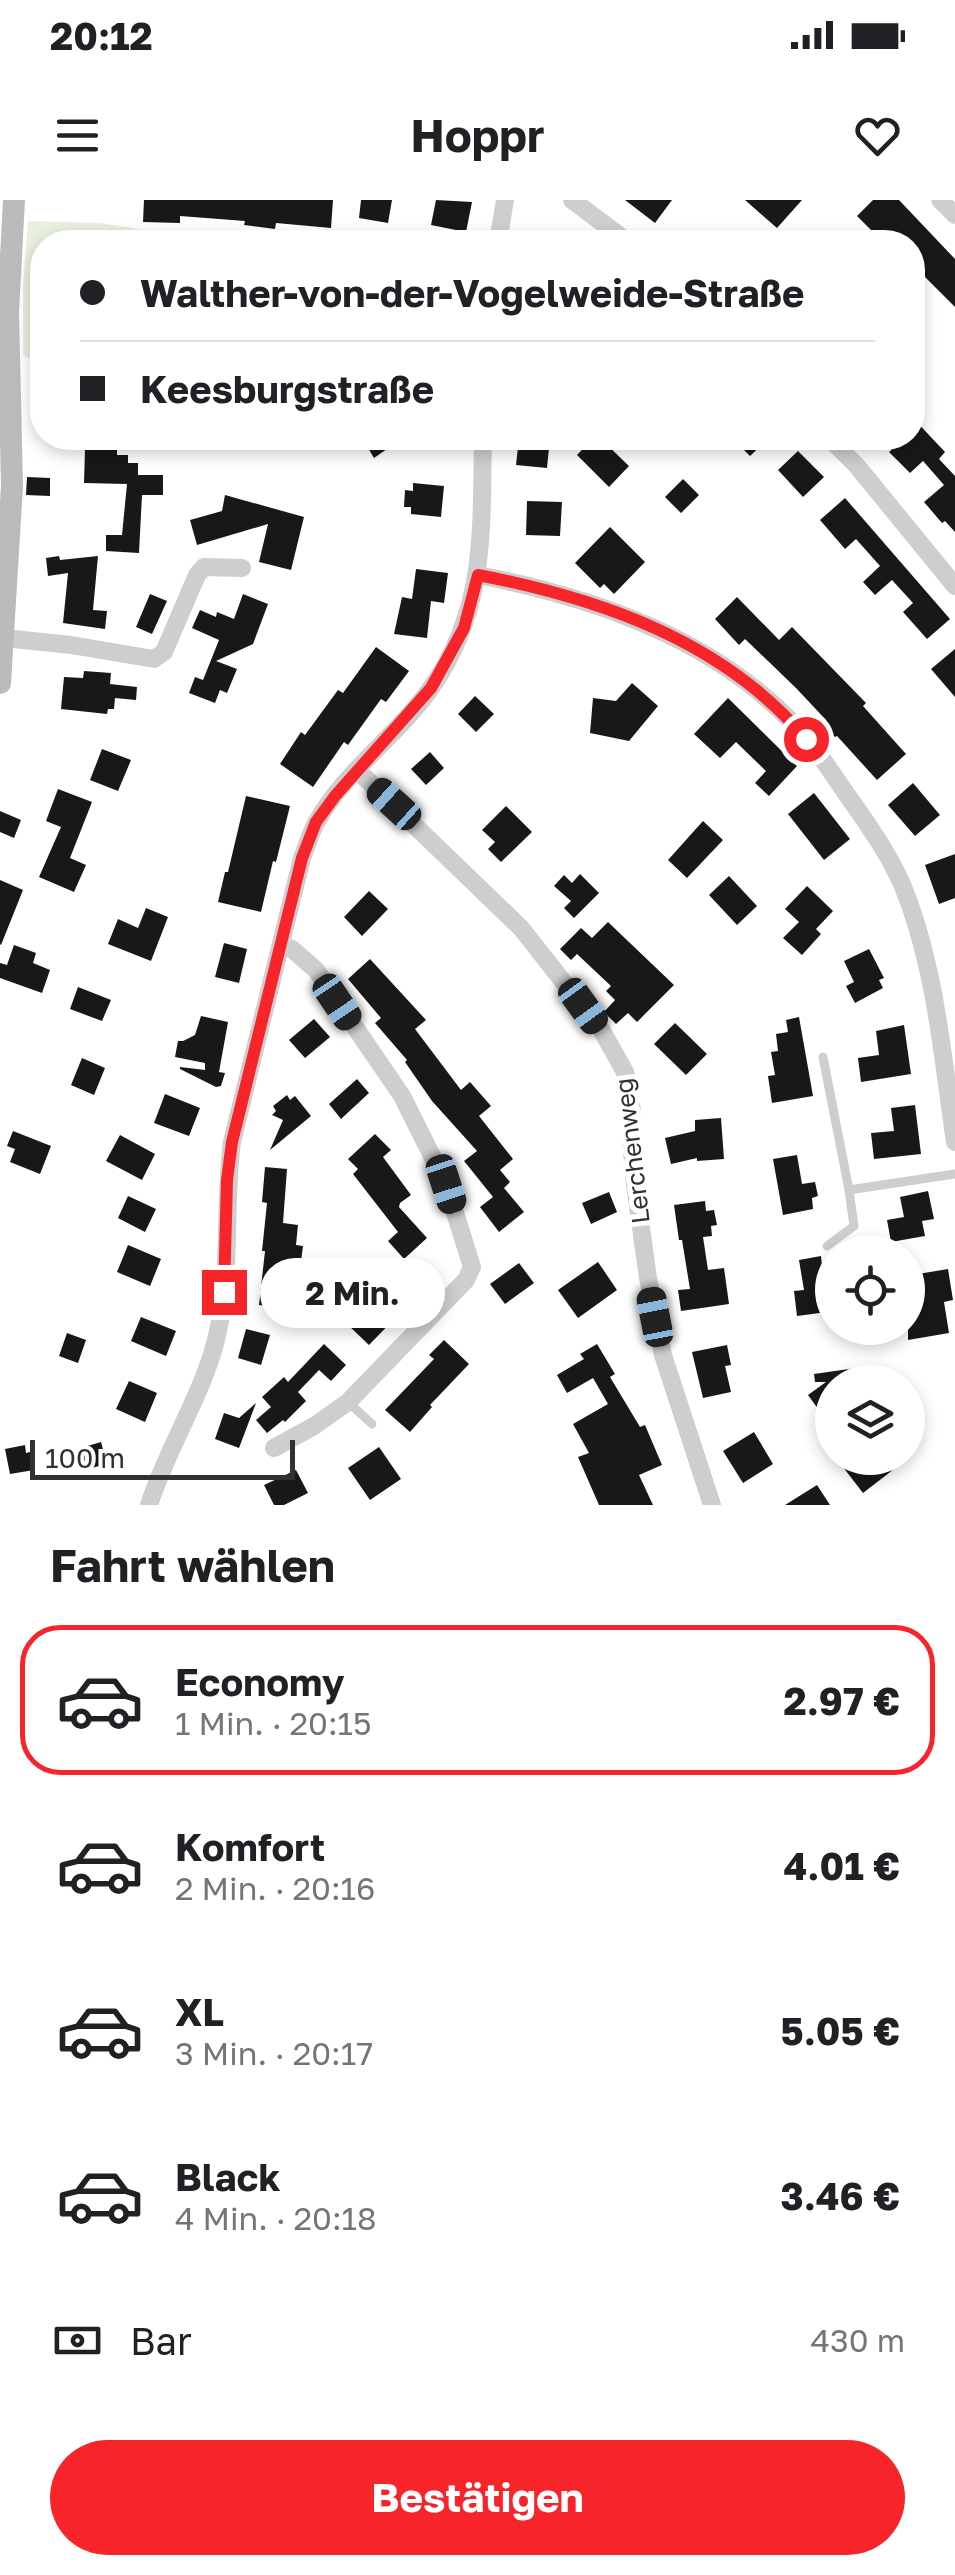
<!DOCTYPE html>
<html lang="de">
<meta charset="utf-8">
<style>
:root{--surface:#fff;--page:#f6f6f6;--text:#202124;--muted:#757577;--line:#e0e0e0;--accent:#f7252a}
body{margin:0;font-family:"Golos Text",sans-serif;background:var(--page);color:var(--text);height:100vh;display:flex;flex-direction:column;font-size:38px;white-space:nowrap}
*{box-sizing:border-box;margin:0}
p{font-size:32px;color:var(--muted)}
.icon{flex:none;width:55px;height:55px;fill:none;stroke:currentColor;stroke-width:2;stroke-linecap:round;stroke-linejoin:round}
.map{position:relative;height:1305px;overflow:hidden}
.drawer{display:flex;flex-direction:column;background:var(--surface);flex:1}
.drawer>*{flex:none}
.hud{position:absolute;left:30px;top:30px;width:895px;height:220px;border-radius:40px;box-shadow:0 5px 15px #0003;display:grid;align-content:center;height:220px;padding:0 50px;background:var(--surface)}
.tools{position:absolute;left:815px;top:1035px;display:grid;gap:20px}
.tools a{display:grid;place-items:center;width:110px;height:110px;border-radius:50%;background:var(--surface);box-shadow:0 5px 15px #0003;font-size:50px}
.scale{position:absolute;left:30px;bottom:25px;width:265px;box-sizing:border-box;padding-left:10px;border:5px solid #313131;border-top:0;font-size:28px;line-height:35px;white-space:nowrap;color:#313131;-webkit-text-stroke:8px #fff;paint-order:stroke}
.end{position:absolute;width:45px;height:45px;margin:-22px;border:12px solid #f7252a;background:#fff;box-shadow:0 0 0 5px #fff}
.from{border-radius:50%}
.bubble{position:absolute;height:70px;border-radius:35px;background:var(--surface);box-shadow:0 5px 15px #0003;font-size:32px;font-weight:700;line-height:70px;text-align:center}
.car{position:absolute;width:30px;height:60px;margin:-30px -15px;border-radius:12px;box-shadow:0 0 8px 2px #0007;background:linear-gradient(#222 24%,#8ab4d8 0 40%,#222 0 76%,#8ab4d8 0 86%,#222 0)}
.hud b{display:flex;align-items:center;gap:35px;height:95px;font-size:38px}
.hud b+b{border-top:2px solid var(--line)}
.hud i{width:25px;height:25px;background:var(--text)}
ul{padding:0;list-style:none}
li{display:flex;align-items:center;gap:30px;height:150px;margin:0 20px 15px;padding:0 30px;border:5px solid transparent;border-radius:40px}
li div{flex:1}
li b{display:block;font-size:38px}
li em{font-style:normal;font-weight:700}
li.selected{border-color:var(--accent)}
li>.icon{width:90px;height:90px;stroke-width:1.5}
h2{padding:0 50px;font-size:45px;line-height:120px}
.pay{display:flex;align-items:center;gap:25px;height:110px;padding:0 50px;font-size:38px}
.pay p{margin-inline-start:auto}
.action{display:flex;gap:20px;margin-top:auto;padding:20px 50px}
.action a{flex:1;height:115px;border-radius:60px;background:var(--accent);color:#fff;font-size:40px;font-weight:700;line-height:115px;text-align:center}
.status{display:flex;justify-content:space-between;align-items:center;height:70px;padding:0 50px;background:var(--surface);direction:ltr}
.status svg{height:28px;fill:currentColor}
header{display:flex;justify-content:space-between;align-items:center;height:130px;padding:0 50px;background:var(--surface);font-size:45px;font-weight:700}
.map>svg:first-child{display:block}
.green{fill:#e7efdf}
.building{fill:#181818}
.lines{fill:none;stroke-linecap:round;stroke-linejoin:round}
.lane{stroke:#cecece;stroke-width:9}
.street{stroke:#cecece;stroke-width:18}
.secondary{stroke:#bbb;stroke-width:22}
.route{stroke:#f7252a;stroke-width:12}
.labels{text-anchor:middle;stroke-width:10;stroke-linejoin:round;paint-order:stroke}
.street-label{font-size:25px;fill:#313131;stroke:#fff}
</style>
<div class="status"><b>20:12</b><svg viewBox="0 0 49 12"><path d="M0 12V9h3v3zM5 12V6h3v6zM10 12V3h3v9zM15 12V0h3v12zM26 1h20v11H26zM47 4h2v5h-2z"/></svg></div>
<header><svg class="icon" aria-label="menu" viewBox="0 0 24 24"><path d="M4 6h16M4 12h16M4 18h16"/></svg>Hoppr<svg class="icon" aria-label="heart" viewBox="0 0 24 24"><path d="M12 20l-8-8c-3-5 5-10 8-4 3-6 11-1 8 4z"/></svg></header>
<div class="map">
<svg width="955" height="1305" viewBox="0 0 955 1305">
<rect width="100%" height="100%" fill="#fff"/>
<!-- green -->
<path class="green" d="M28,21L99,23L204,39V42H42V162L23,156V84Z"/>
<!-- building -->
<path class="building" d="M144,0H333L331,28L276,23L275,29L244,25L245,21L180,16V23L143,22Z
M361,0H392L388,23L359,18Z
M436,0L472,2L466,32L431,25Z
M625,0H672L655,23Z
M745,0H802L777,28Z
M873,0H899L955,59V107L912,64V42H883L857,16Z
M912,217L945,252L939,259L955,276V332L945,321L942,323L924,302L944,285L923,261L910,273L889,252L904,238H912Z
M373,238H403L374,258L365,243Z
M519,238H550L547,268L516,265Z
M593,238H600L629,266L609,287L577,255Z
M732,238H769L750,256Z
M85,249L117,250V255H128V263H138V275H163V295H142L139,353L106,351V335H122L127,284L84,283Z
M798,251L824,277L803,297L778,270Z
M27,277L50,278V296L26,295Z
M683,279L699,295L681,313L665,297Z
M413,283L444,286L441,317L411,314V307H404L405,290L413,291Z
M225,295L304,317L291,370L259,362L268,324L197,345L190,320L222,311Z
M845,298L950,419L927,439L903,412L913,403L892,380L875,395L863,382L880,366L856,339L845,349L820,320Z
M527,301L562,302L560,336L526,335Z
M610,327L645,362L614,394L604,384L600,388L575,363Z
M59,356L60,360L98,356L93,410L107,411L105,429L63,423L68,373L48,376L46,358Z
M416,369L448,373L444,403L431,401L427,438L394,434L402,397L412,399Z
M150,394L167,401L152,434L136,427Z
M243,394L268,404L253,444L216,461L237,469L227,493L220,490L215,503L189,493L195,477L203,480L219,440L192,428L200,410L216,417L217,412L234,419Z
M737,397L779,440L792,427L866,503L863,506L906,554L877,580L837,536L835,537L822,523L826,520L796,488L745,439L739,445L715,419Z
M376,447L409,471L386,502L381,499L348,545L344,542L313,587L280,564L301,532L305,535L338,490L343,493Z
M955,449V497L931,469Z
M84,471L111,473L110,484L137,487L136,500L115,498L114,509H108L107,514L61,509L64,477L83,478Z
M632,483L658,506L629,541L590,533L593,498L616,501Z
M475,496L494,514L476,532L458,514Z
M728,498L797,566L769,596L755,583L766,571L736,542L720,558L694,534Z
M102,549L131,560L118,591L90,580Z
M430,552L444,568L426,585L411,569Z
M913,583L940,615L915,636L888,605Z
M58,589L92,602L70,658L86,665L74,692L39,677L61,627L46,621Z
M814,593L850,639L824,660L788,614Z
M246,596L290,606L276,662L273,661L261,712L218,702L225,672H228Z
M506,606L532,632L501,662L488,649L495,642L482,630Z
M0,611L21,620L14,638L0,632Z
M703,621L723,640L687,678L668,660Z
M955,654V698L939,704L925,665Z
M580,674L599,693L574,718L564,708L571,701L554,686L564,675L572,683Z
M729,676L757,706L737,725L709,695Z
M0,680L23,690L1,745L0,744Z
M807,686L833,711L816,729L821,734L802,755L783,738L799,722L785,709Z
M369,691L388,709L362,736L344,717Z
M146,708L168,717L151,761L108,744L118,719L138,728Z
M608,722L674,785L637,822L628,813L616,824L604,812L615,800L606,791L611,786L577,754L571,760L560,749L581,728L592,738Z
M224,743L247,749L239,783L215,777Z
M14,745L36,753L33,763L50,770L42,793L0,778V763L7,765Z
M869,749L884,778L879,780L883,788L855,803L846,786L854,782L844,761Z
M370,759L426,820L415,829L461,890L470,882L491,906L479,916L513,959L500,970L510,982L504,988L524,1012L499,1032L480,1007L493,997L464,961L477,951L432,901L405,862L407,860L375,823L381,818L348,779Z
M78,787L111,800L102,821L70,809Z
M201,816L228,822L219,872L225,873L221,886L216,887L180,869V867L205,870V863L175,857L178,841H183L195,835Z
M799,817L813,896L772,903L768,876L775,875L771,852L778,851L776,834L788,832L786,820Z
M314,819L330,837L305,858L289,840Z
M675,823L707,854L686,875L654,844Z
M904,825L911,874L861,882L858,858L879,855L876,831Z
M82,858L105,868L94,895L71,885Z
M357,879L369,893L341,919L329,904Z
M165,894L200,908L189,936L154,923Z
M287,895L290,900L295,896L311,916L270,950L283,920L272,915L276,911L273,906Z
M915,905L921,954L874,959L871,933L894,931L891,908Z
M721,918L724,959L697,961V958L671,964L665,938L695,931V920Z
M13,931L51,946L40,974L10,962L15,949L7,946Z
M375,934L391,950L383,957L411,995L400,1003L399,1007L427,1038L404,1059L388,1041L398,1032L353,974L358,969L348,959Z
M120,935L155,954L142,980L106,961Z
M797,955L802,984L815,982L818,996L812,998L813,1009L783,1015L773,959Z
M265,967L287,969L283,1023L298,1025L296,1045L303,1046L295,1109L259,1105L265,1051H262L267,1003L262,1002Z
M928,991L934,1019L922,1021L925,1036L891,1042L887,1020L904,1017L900,997Z
M609,992L617,1012L591,1024L582,1003Z
M128,996L156,1009L145,1032L118,1018Z
M705,1001L706,1011L714,1010L717,1025L711,1026L712,1036L703,1037L708,1070L724,1068L729,1104L681,1111L678,1090L690,1089L682,1040H679L674,1005Z
M128,1045L161,1059L150,1086L117,1072Z
M821,1056L827,1112L797,1116L794,1091L804,1090L799,1060Z
M598,1062L617,1090L578,1118L558,1090Z
M519,1063L534,1083L505,1104L490,1084Z
M412,1068L424,1082L414,1090L420,1097L406,1109L405,1108L369,1145L347,1124L370,1101L386,1086L389,1089Z
M948,1069L953,1100L944,1102L949,1133L908,1140V1122L912,1121L908,1089L921,1087L918,1074Z
M141,1117L176,1131L166,1156L131,1141Z
M246,1129L270,1135L261,1165L238,1158Z
M67,1133L86,1140L78,1163L59,1156Z
M444,1140L469,1164L430,1205L432,1207L410,1232L385,1210L434,1159L429,1155Z
M324,1144L346,1165L331,1181L319,1170L298,1192L306,1201L285,1222L283,1220L267,1233L256,1220L271,1207L262,1197L284,1177L288,1182Z
M597,1144L615,1174L610,1177L640,1227L645,1225L662,1265L639,1275L653,1305H599L578,1257L589,1253L573,1224L608,1204L593,1178L567,1193L557,1175L584,1159L580,1154Z
M727,1145L731,1165L725,1166L731,1192L703,1198L692,1152Z
M856,1168L877,1182H832V1228L808,1195L826,1182H815L814,1174Z
M129,1181L157,1193L145,1222L116,1209Z
M256,1203L239,1248L215,1239L224,1213L239,1218Z
M754,1232L773,1264L743,1283L723,1251Z
M101,1242L107,1264L80,1271L74,1250Z
M25,1245L26,1253L30,1252L34,1270L10,1274L5,1249Z
M379,1247L401,1279L370,1300L348,1268Z
M836,1258H892L898,1266L863,1293Z
M296,1270L308,1293L284,1305H274L264,1285Z
M817,1285L830,1305H785Z"/>
<g class="lines">
<!-- lane -->
<path class="lane" d="M823,857L849,990L955,974
M827,1046L854,1026L849,990
M348,1202L372,1224"/>
<!-- street -->
<path class="street" d="M572,0L628,42
M940,0L955,15
M498,42L505,0
M829,238L857,266L955,386
M478,375C591,397 707,436 790,520C813,543 831,572 850,599C871,629 894,661 907,697C936,774 943,860 955,942
M4,438L71,445L154,459L164,452L197,375L204,367L242,368
M358,571L521,728L602,831L625,872L632,910L631,941L635,985L648,1078L663,1155L712,1305
M274,1248L314,1226L348,1202L466,1080L472,1067L446,984L402,896L316,770L292,749L281,746
M149,1305C168,1245 208,1187 219,1126C231,1068 224,1002 232,942L302,658C307,646 310,634 316,623C344,572 398,535 431,488C487,408 481,330 483,238"/>
<!-- secondary -->
<path class="secondary" d="M0,483L12,286L8,112L14,0"/>
</g>
<g class="lines">
<!-- route -->
<path class="route" d="M224,1092L227,980L232,942L302,658L316,622L335,596L431,488L464,428L478,375C599,398 724,441 806,539"/>
</g>
<g class="labels">
<!-- street labels -->
<g class="street-label">
<text transform="translate(632 951) rotate(-97)" y="9">Lerchenweg</text>
</g>
</g>
</svg>
<div class="tools">
<a><svg class="icon" aria-label="locate" viewBox="0 0 24 24"><circle cx="12" cy="12" r="6"/><path d="M12 2v4M12 18v4M2 12h4M18 12h4"/></svg></a>
<a><svg class="icon" aria-label="layers" viewBox="0 0 24 24"><path d="M12 4l9 5-9 5-9-5zM3 14l9 5 9-5"/></svg></a>
</div>
<div class="scale">100 m</div>
<i class="end from" style="left:806px;top:539px"></i>
<i class="end" style="left:224px;top:1092px"></i>
<div class="bubble" style="left:260px;top:1058px;width:185px">2 Min.</div>
<i class="car" style="left:394px;top:604px;rotate:312deg"></i>
<i class="car" style="left:337px;top:802px;rotate:146deg"></i>
<i class="car" style="left:583px;top:806px;rotate:144deg"></i>
<i class="car" style="left:446px;top:984px;rotate:162deg"></i>
<i class="car" style="left:655px;top:1117px;rotate:349deg"></i>
<div class="hud">
<b><i class="from"></i>Walther-von-der-Vogelweide-Straße</b>
<b><i></i>Keesburgstraße</b>
</div>
</div>
<section class="drawer">
<h2>Fahrt wählen</h2>
<ul>
<li class="selected"><svg class="icon" aria-label="car" viewBox="0 0 24 24"><path d="M5 17H2v-5l4-1 3-4h7l3 4 3 1v5h-3M9 17h6M6 11h13"/><circle cx="7" cy="17" r="2"/><circle cx="17" cy="17" r="2"/></svg><div><b>Economy</b><p>1 Min. · 20:15</p></div><em>2.97 €</em></li>
<li><svg class="icon" aria-label="car" viewBox="0 0 24 24"><path d="M5 17H2v-5l4-1 3-4h7l3 4 3 1v5h-3M9 17h6M6 11h13"/><circle cx="7" cy="17" r="2"/><circle cx="17" cy="17" r="2"/></svg><div><b>Komfort</b><p>2 Min. · 20:16</p></div><em>4.01 €</em></li>
<li><svg class="icon" aria-label="car" viewBox="0 0 24 24"><path d="M5 17H2v-5l4-1 3-4h7l3 4 3 1v5h-3M9 17h6M6 11h13"/><circle cx="7" cy="17" r="2"/><circle cx="17" cy="17" r="2"/></svg><div><b>XL</b><p>3 Min. · 20:17</p></div><em>5.05 €</em></li>
<li><svg class="icon" aria-label="car" viewBox="0 0 24 24"><path d="M5 17H2v-5l4-1 3-4h7l3 4 3 1v5h-3M9 17h6M6 11h13"/><circle cx="7" cy="17" r="2"/><circle cx="17" cy="17" r="2"/></svg><div><b>Black</b><p>4 Min. · 20:18</p></div><em>3.46 €</em></li>
</ul>
<div class="pay"><svg class="icon" aria-label="cash" viewBox="0 0 24 24"><path d="M3 7h18v10H3z"/><circle cx="12" cy="12" r="2"/></svg>Bar<p>430 m</p></div>
<div class="action"><a>Bestätigen</a></div>
</section>
